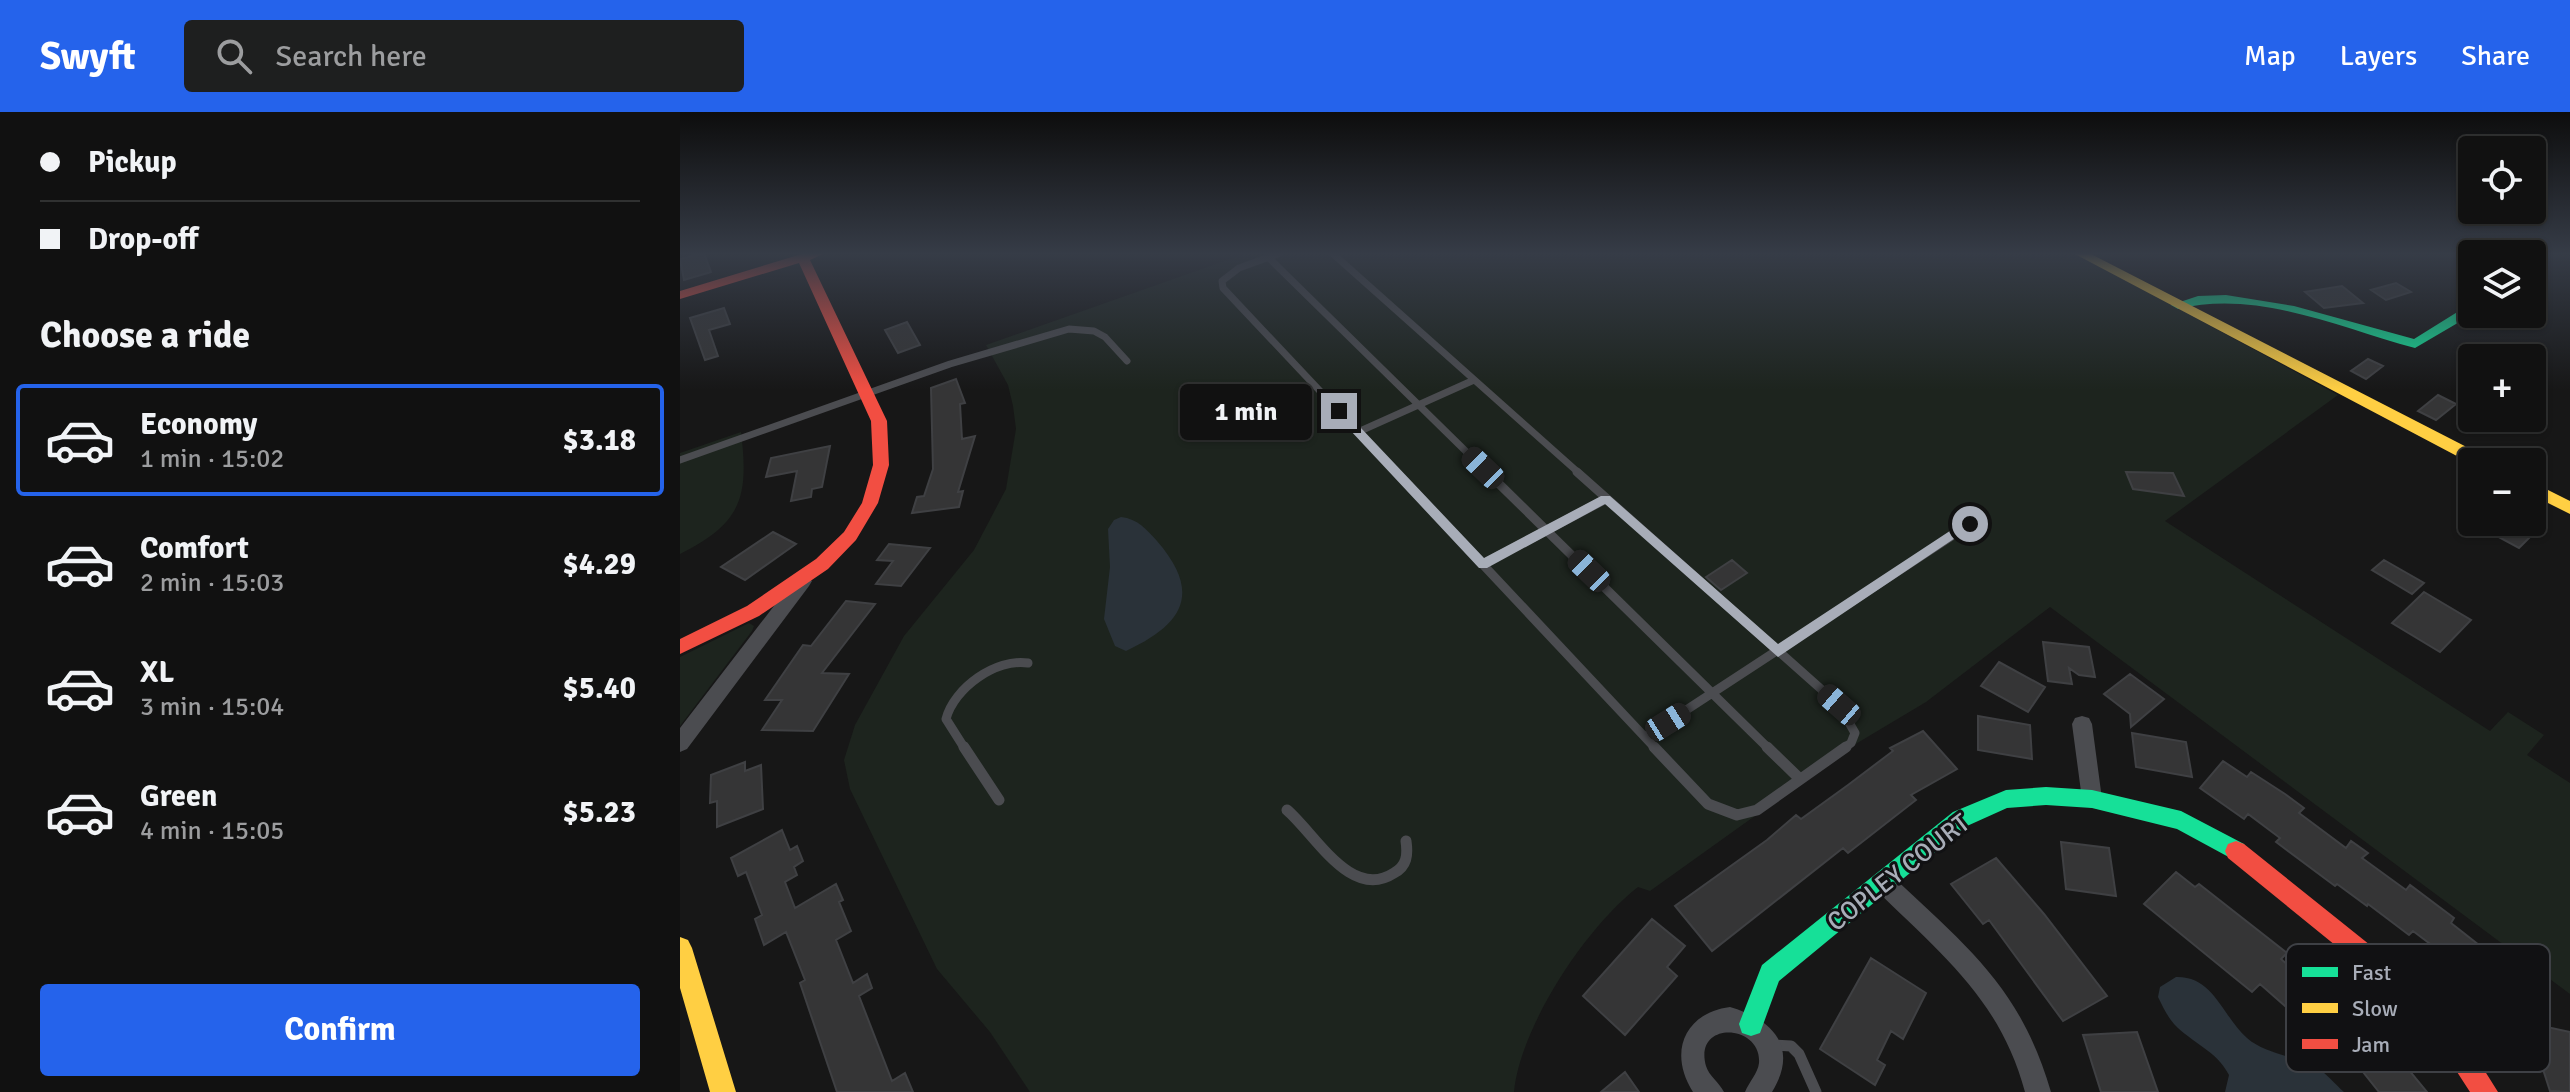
<!DOCTYPE html>
<meta charset="utf-8">
<style>
:root{--surface:#111;--page:#1e1f1f;--text:#f1f3f6;--muted:#9c9d9f;--line:#303131;--accent:#2563eb}
body{margin:0;font-family:Signika,sans-serif;background:var(--page);color:var(--text);height:100vh;display:flex;flex-direction:column;font-size:30px;white-space:nowrap}
*{box-sizing:border-box;margin:0}
p{font-size:26px;color:var(--muted)}
.icon{flex:none;width:44px;height:44px;fill:none;stroke:currentColor;stroke-width:2;stroke-linecap:round;stroke-linejoin:round}
.map{position:relative;flex:1;overflow:hidden}
.details{display:flex;flex-direction:column;background:var(--surface);width:680px}
.details>*{flex:none}
.hud{display:grid;align-content:center;height:176px;padding:0 40px;background:var(--surface)}
.fabs{position:absolute;left:1778px;top:24px;display:grid;gap:16px}
.fabs a{display:grid;place-items:center;width:88px;height:88px;border-radius:8px;background:var(--surface);box-shadow:0 2px 6px #0004,0 0 0 2px var(--line);font-size:40px}
.end{position:absolute;width:36px;height:36px;margin:-18px;border:10px solid #a8adb8;background:#111;box-shadow:0 0 0 4px #111}
.from{border-radius:50%}
.bubble{position:absolute;height:56px;border-radius:8px;background:var(--surface);box-shadow:0 2px 6px #0004,0 0 0 2px var(--line);font-size:26px;font-weight:800;line-height:56px;text-align:center}
.car{position:absolute;width:24px;height:48px;margin:-24px -12px;border-radius:10px;box-shadow:0 0 6px 2px #0007;background:linear-gradient(#222 24%,#8ab4d8 0 40%,#222 0 76%,#8ab4d8 0 86%,#222 0)}
.hud b{display:flex;align-items:center;gap:28px;height:76px;font-size:30px}
.hud b+b{border-top:2px solid var(--line)}
.hud i{width:20px;height:20px;background:var(--text)}
ul{padding:0;list-style:none}
li{display:flex;align-items:center;gap:24px;height:112px;margin:0 16px 12px;padding:0 24px;border:4px solid transparent;border-radius:8px}
li div{flex:1}
li b{display:block;font-size:30px}
li em{font-style:normal;font-weight:800}
li.on{border-color:var(--accent)}
li>.icon{width:72px;height:72px;stroke-width:1.5}
h2{padding:0 40px;font-size:36px;line-height:96px}
.action{display:flex;gap:16px;margin-top:auto;padding:16px 40px}
.action a{flex:1;height:92px;border-radius:8px;background:var(--accent);color:#fff;font-size:32px;font-weight:800;line-height:92px;text-align:center}
header{display:flex;align-items:center;gap:48px;box-sizing:border-box;height:112px;padding:0 40px;background:var(--accent);color:#fff}
header strong{font-size:38px}
nav{display:flex;gap:44px;margin-inline-start:auto;font-size:28px}
.search{width:560px;height:72px;background:var(--page);display:flex;align-items:center;gap:20px;box-sizing:border-box;padding:0 28px;border-radius:8px;color:var(--muted);font-size:30px}
main{display:flex;flex:1;min-height:0}
.map>svg:first-child{display:block}
.green{fill:#1d241e}
.water{fill:#2a3239}
.building{fill:#353536;stroke:#3f4043;stroke-width:2}
.lines{fill:none;stroke-linecap:round;stroke-linejoin:round}
.lane-far2{stroke:#4b4c50;stroke-width:7}
.lane-far1{stroke:#4b4c50;stroke-width:9}
.lane{stroke:#4b4c50;stroke-width:11}
.street{fill:#4b4c50;fill-rule:evenodd}
.fast{fill:#16e098;fill-rule:evenodd}
.slow{fill:#ffcf43;fill-rule:evenodd}
.jam{fill:#f24e42;fill-rule:evenodd}
.route{fill:#a8adb8}
.labels{text-anchor:middle;stroke-width:6;stroke-linejoin:round;paint-order:stroke}
.near-street-label{font-size:26px;fill:#a8adb8;stroke:#111113}
.key{fill:#111113;stroke:#3e4045;stroke-width:2}
.key-label{font-size:22px;fill:#a8adb8}
</style>
<header>
<strong>Swyft</strong>
<div class="search"><svg class="icon" aria-label="search" viewBox="0 0 24 24"><circle cx="10" cy="10" r="6"/><path d="M15 15l6 6"/></svg>Search here</div>
<nav><a>Map</a><a>Layers</a><a>Share</a></nav>
</header>
<main>
<section class="details">
<div class="hud">
<b><i class="from"></i>Pickup</b>
<b><i></i>Drop-off</b>
</div>
<h2>Choose a ride</h2>
<ul>
<li class="on"><svg class="icon" aria-label="car" viewBox="0 0 24 24"><path d="M5 17H2v-5l4-1 3-4h7l3 4 3 1v5h-3M9 17h6M6 11h13"/><circle cx="7" cy="17" r="2"/><circle cx="17" cy="17" r="2"/></svg><div><b>Economy</b><p>1 min · 15:02</p></div><em>$3.18</em></li>
<li><svg class="icon" aria-label="car" viewBox="0 0 24 24"><path d="M5 17H2v-5l4-1 3-4h7l3 4 3 1v5h-3M9 17h6M6 11h13"/><circle cx="7" cy="17" r="2"/><circle cx="17" cy="17" r="2"/></svg><div><b>Comfort</b><p>2 min · 15:03</p></div><em>$4.29</em></li>
<li><svg class="icon" aria-label="car" viewBox="0 0 24 24"><path d="M5 17H2v-5l4-1 3-4h7l3 4 3 1v5h-3M9 17h6M6 11h13"/><circle cx="7" cy="17" r="2"/><circle cx="17" cy="17" r="2"/></svg><div><b>XL</b><p>3 min · 15:04</p></div><em>$5.40</em></li>
<li><svg class="icon" aria-label="car" viewBox="0 0 24 24"><path d="M5 17H2v-5l4-1 3-4h7l3 4 3 1v5h-3M9 17h6M6 11h13"/><circle cx="7" cy="17" r="2"/><circle cx="17" cy="17" r="2"/></svg><div><b>Green</b><p>4 min · 15:05</p></div><em>$5.23</em></li>
</ul>
<div class="action"><a>Confirm</a></div>
</section>
<div class="map">
<svg width="1890" height="980" viewBox="0 0 1890 980">
<rect width="100%" height="100%" fill="#171717"/>
<!-- green -->
<path class="green" d="M567,141H1395L1658,283L1485,409L1810,619L1828,600L1864,623L1847,643L1890,671V882L1370,495L1246,590L1174,633L970,779L958,775C906,815 840,915 834,980H350L310,920L257,857L170,677L164,648L175,613L224,524L294,438L326,377L336,317L333,294L328,273L306,233Z
M61,320C69,385 62,411 0,442V341Z
M69,511L74,514L72,519L0,614V545Z"/>
<!-- water -->
<path class="water" d="M441,405C458,407 466,417 477,429C522,481 504,512 446,539L435,534L424,507L430,455L428,417L434,408Z
M1496,865C1534,864 1542,904 1567,926C1585,942 1615,944 1636,955C1646,961 1655,972 1664,980H1545L1549,963C1537,939 1512,931 1494,912C1487,904 1483,895 1478,885L1480,875Z"/>
<!-- building -->
<path class="building" d="M24,141L31,160L4,168L0,147Z
M1716,171L1731,180L1706,188L1691,178Z
M1662,174L1683,191L1644,196L1625,180Z
M44,196L50,212L29,218L38,244L25,248L10,206Z
M227,210L240,233L218,241L205,218Z
M1688,247L1703,254L1686,267L1671,259Z
M276,267L285,291L280,292L282,327L295,324L278,380L283,379L279,395L232,401L237,385L244,384L253,357L251,276Z
M1758,283L1776,292L1756,308L1738,299Z
M150,334L142,375L132,377L131,385L111,389L117,359L86,365L91,346Z
M1446,360L1493,361L1504,384L1453,377Z
M1791,410H1833L1854,421L1839,436Z
M93,420L116,432L65,468L41,455Z
M209,432L250,436L221,474L196,472L213,449L197,448Z
M1052,448L1067,461L1041,478L1026,465Z
M1704,448L1744,471L1732,482L1692,458Z
M1744,480L1791,508L1760,540L1712,511Z
M166,489L195,492L142,561L169,562L133,619L82,618L102,588H85L123,533L131,534Z
M1363,530L1409,535L1415,565L1399,563L1389,556L1392,572L1368,569Z
M1319,550L1365,575L1348,600L1301,574Z
M1450,562L1484,587L1451,615L1450,602L1424,582Z
M1298,604L1350,613L1352,647L1298,638Z
M1243,619L1277,657L1231,683L1236,688L1168,741L1163,736L1032,839L995,794L1087,728L1116,703L1121,707L1168,673L1213,639L1210,636Z
M1452,621L1506,630L1512,665L1456,655Z
M1543,649L1567,665L1571,660L1605,682L1624,696L1619,701L1666,736L1671,729L1688,741L1682,746L1726,778L1730,773L1774,806L1771,811L1837,863L1814,891L1790,872L1787,877L1762,856L1770,847L1733,819L1729,823L1688,792L1687,794L1657,772L1655,774L1596,730L1600,726L1568,702L1564,707L1520,676Z
M65,650V659L81,653L83,697L37,715V689L30,691L31,663Z
M102,718L110,738L117,734L123,749L114,755L117,763L105,770L115,796L156,772L163,788L159,790L171,819L156,828L173,871L187,862L192,876L179,884L212,969L225,961L233,980H157L120,871L125,868L106,820L84,833L75,807L82,803L66,760L58,764L51,746Z
M1381,730L1429,736L1436,784L1386,777Z
M1316,746L1364,802L1427,884L1383,909L1309,808L1303,812L1271,772Z
M1496,760L1515,775L1519,772L1607,841L1601,847L1643,884L1650,876L1676,898L1647,931L1580,872L1572,880L1464,792Z
M972,807L1005,834L987,855L997,864L945,923L903,884Z
M1191,846L1246,881L1223,927L1211,919L1197,948L1205,953L1195,973L1140,937Z
M1848,911L1890,920V980L1870,979Z
M1457,920L1478,980H1421L1403,923Z
M1709,920L1732,947L1723,951L1747,980H1699L1668,941Z
M945,960L959,980H921Z"/>
<g class="lines">
<!-- lane-far2 -->
<path class="lane-far2" d="M600,141L559,156L542,169L543,176L718,362
M652,141L900,362
M589,146L809,362
M678,320L794,268
M0,348L270,252L389,217L414,219L425,225L447,249"/>
<!-- lane-far1 -->
<path class="lane-far1" d="M716,360L976,637
M807,360L1089,637
M897,360L1159,593L1175,621L1171,631L1163,637
M803,452L926,387
M965,625L1290,412
M285,637L266,607C274,576 316,546 348,551"/>
<!-- lane -->
<path class="lane" d="M284,635L319,688
M974,635L1028,692L1057,703L1077,698L1166,635
M1087,635L1120,667
M607,698C636,723 671,789 714,761C727,754 728,743 726,729
M1091,933L1111,934L1119,942L1136,980"/>
<!-- street -->
<path class="street" d="M123,462L132,469L129,474L7,637L0,640V616L117,464Z
M1402,604L1409,606L1412,612L1422,687L1419,694L1412,696L1405,694L1402,687L1392,612L1395,606Z
M1203,760L1211,763C1287,835 1340,874 1371,980H1345C1320,887 1261,842 1195,777L1192,770L1195,763Z
M1050,895C1094,908 1119,936 1092,980H1065C1069,970 1078,961 1079,951C1082,912 1013,908 1026,954C1029,964 1039,970 1044,980H1013C988,941 1004,901 1050,895Z"/>
<!-- fast -->
<path class="fast" d="M1546,183L1614,194L1734,227L1787,194L1792,193L1793,202L1735,236C1660,216 1577,177 1498,197L1491,193L1518,184Z
M1366,675L1412,678L1501,699L1564,732L1567,739L1564,746L1556,749L1497,717L1412,696L1366,693L1327,696L1287,714L1099,869L1080,921L1071,924L1062,921L1059,912L1082,853L1273,700L1326,678Z"/>
<!-- slow -->
<path class="slow" d="M1393,141H1409L1808,346L1810,350L1792,352Z
M1852,370L1890,389V402L1852,383Z
M0,825L8,828L12,836L56,980H30L0,876Z"/>
<!-- jam -->
<path class="jam" d="M125,141H145L130,148L207,309L209,353L198,391L176,428L148,457L79,504L0,542V527L67,494L136,447L164,420L182,391L193,353L191,309L119,151L0,187V179Z
M1556,729L1564,732L1735,869L1766,897L1818,980H1790L1748,915L1719,885L1548,746L1545,739L1548,732Z"/>
</g>
<!-- sky -->
<linearGradient id="sky" x2="0" y2="1"><stop stop-color="#0d0d0d"/><stop offset="0.51" stop-color="#363c47"/><stop offset="1" stop-color="#363c47" stop-opacity="0"/></linearGradient>
<rect width="1890" height="278" fill="url(#sky)"/>
<!-- route -->
<path class="route" d="M655,297H663L804,446L921,384H930L1098,532L1285,409L1290,407L1296,412L1098,545L925,392L807,456H799L655,302Z"/>
<g class="labels">
<!-- near-street labels -->
<g class="near-street-label">
<text transform="translate(1218 760) rotate(-38)" y="9">COPLEY COURT</text>
</g>
</g>
<!-- legend -->
<rect x="1606" y="832" width="264" height="128" rx="12" class="key"/>
<rect x="1622" y="855" width="36" height="10" fill="#16e098"/>
<rect x="1622" y="891" width="36" height="10" fill="#ffcf43"/>
<rect x="1622" y="927" width="36" height="10" fill="#f24e42"/>
<g class="key-label">
<text x="1672" y="868">Fast</text>
<text x="1672" y="904">Slow</text>
<text x="1672" y="940">Jam</text>
</g>
</svg>
<div class="fabs">
<a><svg class="icon" aria-label="locate" viewBox="0 0 24 24"><circle cx="12" cy="12" r="6"/><path d="M12 2v4M12 18v4M2 12h4M18 12h4"/></svg></a>
<a><svg class="icon" aria-label="layers" viewBox="0 0 24 24"><path d="M12 4l9 5-9 5-9-5zM3 14l9 5 9-5"/></svg></a>
<a>+</a>
<a>−</a>
</div>
<i class="end from" style="left:1290px;top:412px"></i>
<i class="end" style="left:659px;top:299px"></i>
<div class="bubble" style="left:500px;top:272px;width:132px">1 min</div>
<i class="car" style="left:803px;top:356px;rotate:314deg"></i>
<i class="car" style="left:909px;top:459px;rotate:314deg"></i>
<i class="car" style="left:1159px;top:593px;rotate:311deg"></i>
<i class="car" style="left:988px;top:610px;rotate:58deg"></i>
</div>
</main>
